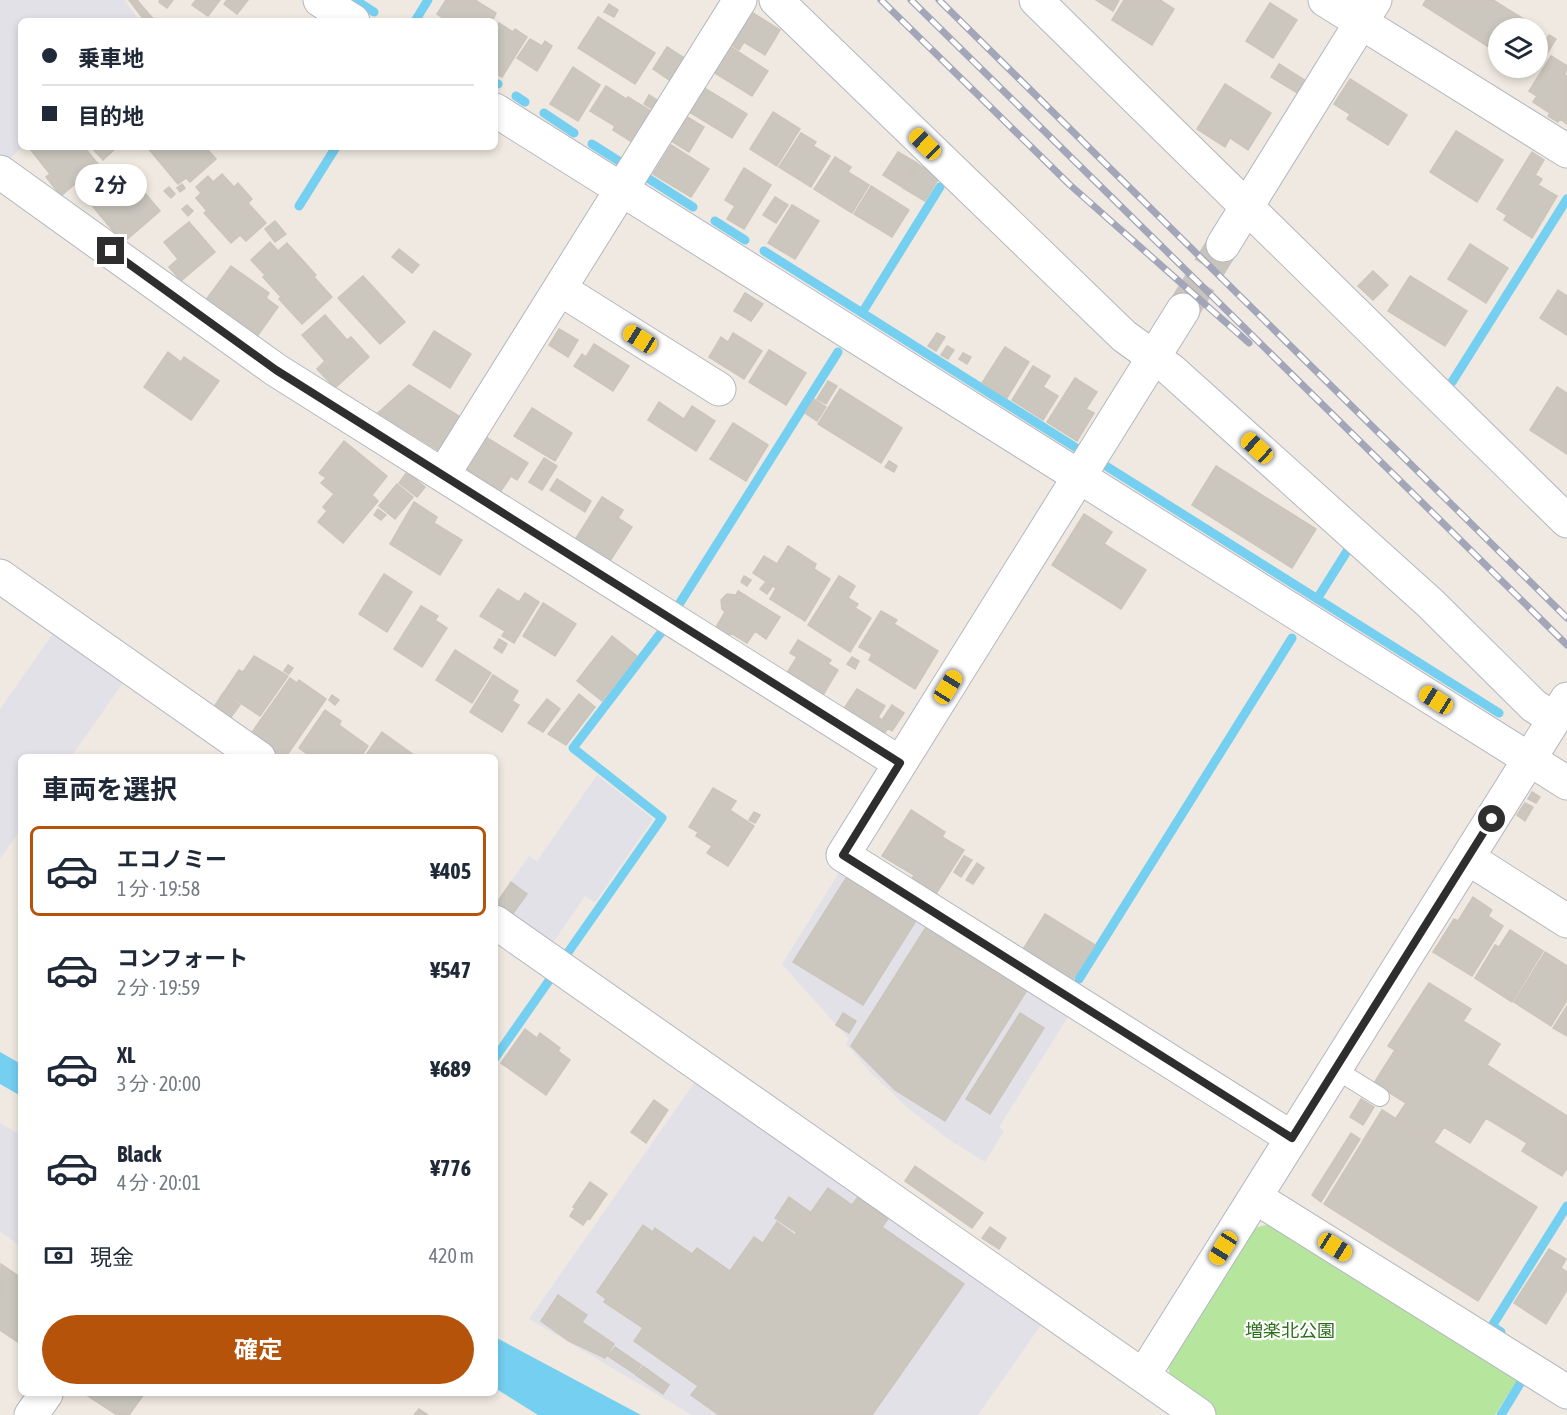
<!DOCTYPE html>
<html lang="ja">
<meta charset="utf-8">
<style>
:root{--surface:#fff;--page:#f6f6f7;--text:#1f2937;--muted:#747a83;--line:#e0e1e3;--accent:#b45309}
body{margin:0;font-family:"Asap Condensed","Noto Sans JP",sans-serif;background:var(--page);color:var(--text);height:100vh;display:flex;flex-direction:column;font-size:22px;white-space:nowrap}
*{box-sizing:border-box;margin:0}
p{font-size:20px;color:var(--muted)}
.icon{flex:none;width:33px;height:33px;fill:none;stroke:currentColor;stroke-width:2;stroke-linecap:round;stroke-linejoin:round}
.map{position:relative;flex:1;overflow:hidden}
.details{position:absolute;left:18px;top:754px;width:480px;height:642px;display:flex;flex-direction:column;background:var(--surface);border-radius:9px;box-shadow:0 3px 9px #0003}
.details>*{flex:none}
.hud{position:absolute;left:18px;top:18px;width:480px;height:132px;border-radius:9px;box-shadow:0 3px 9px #0003;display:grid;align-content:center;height:132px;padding:0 24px;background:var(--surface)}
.controls{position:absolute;left:1488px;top:18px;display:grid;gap:12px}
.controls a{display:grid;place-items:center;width:60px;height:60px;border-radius:50%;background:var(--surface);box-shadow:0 3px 9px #0003;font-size:30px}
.end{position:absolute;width:27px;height:27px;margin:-14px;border:8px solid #2e2e2e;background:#fff;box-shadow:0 0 0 3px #fff}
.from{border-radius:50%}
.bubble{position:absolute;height:42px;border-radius:21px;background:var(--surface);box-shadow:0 3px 9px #0003;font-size:20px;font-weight:700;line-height:42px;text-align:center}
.car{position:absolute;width:18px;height:36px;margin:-18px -9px;border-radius:8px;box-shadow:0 0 4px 2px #0007;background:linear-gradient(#f5c518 24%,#345 0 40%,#f5c518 0 76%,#345 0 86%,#f5c518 0)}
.hud b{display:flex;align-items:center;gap:21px;height:57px;font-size:22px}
.hud b+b{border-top:2px solid var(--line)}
.hud i{width:15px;height:15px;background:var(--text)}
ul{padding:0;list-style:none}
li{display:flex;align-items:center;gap:18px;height:90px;margin:0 12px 9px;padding:0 12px;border:3px solid transparent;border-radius:9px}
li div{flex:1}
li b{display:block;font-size:22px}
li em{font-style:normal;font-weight:700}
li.on{border-color:var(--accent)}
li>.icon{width:54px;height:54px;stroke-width:1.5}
h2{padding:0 24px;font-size:27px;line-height:72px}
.pay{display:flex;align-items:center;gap:15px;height:66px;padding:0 24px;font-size:22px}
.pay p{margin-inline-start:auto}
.action{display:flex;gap:12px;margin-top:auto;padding:12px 24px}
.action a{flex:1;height:69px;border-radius:36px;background:var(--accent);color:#fff;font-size:24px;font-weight:700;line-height:69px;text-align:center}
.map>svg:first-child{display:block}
.industrial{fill:#e3e1e8}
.green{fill:#b6e59e}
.water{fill:#75cff0}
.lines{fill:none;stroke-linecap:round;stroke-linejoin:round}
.stream{stroke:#75cff0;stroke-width:9}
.building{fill:#cbc7bf;stroke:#cbc5ba;stroke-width:1.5}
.street-tunnel{stroke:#c8c4bd;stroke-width:33;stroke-dasharray:33 16;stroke-linecap:butt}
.lane-casing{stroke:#b4b7c1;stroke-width:20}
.street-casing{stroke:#b4b7c1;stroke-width:35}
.secondary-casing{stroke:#b4b7c1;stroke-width:35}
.lane{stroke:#fff;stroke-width:18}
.street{stroke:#fff;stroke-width:33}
.secondary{stroke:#fff;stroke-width:33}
.rail-casing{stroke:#a3a6b8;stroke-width:7}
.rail{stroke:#fff;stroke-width:4.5;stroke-dasharray:14;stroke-linecap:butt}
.route{stroke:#2e2e2e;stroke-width:8}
.labels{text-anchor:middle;stroke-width:4.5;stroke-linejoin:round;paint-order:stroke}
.park-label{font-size:18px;fill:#2c6e1b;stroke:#fff}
</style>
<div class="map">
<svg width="1567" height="1415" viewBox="0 0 1567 1415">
<rect width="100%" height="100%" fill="#efe9e1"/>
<!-- industrial -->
<path class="industrial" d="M0,0H124L140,21H21V147H23L7,161L0,156Z
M57,628L127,677L71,757L21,758V829L0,859V709Z
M597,775L653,819L595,902L585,896L550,947L495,909V904L529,856L537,861Z
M842,868L1071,1012L999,1127L1004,1131L985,1162L948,1139L908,1108L872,1074L846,1044L849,1039L782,964Z
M699,1076L1046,1318L978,1415H692L529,1319Z
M0,1123L21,1135V1246L0,1232Z"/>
<!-- green -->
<path class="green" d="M1275,1222L1520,1376L1495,1415H1215L1173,1386L1168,1366L1255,1228Z"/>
<!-- water -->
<path class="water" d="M0,1052L21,1064V1096L0,1084Z
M495,1337L641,1415H538L495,1388Z"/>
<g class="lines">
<!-- stream -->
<path class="stream" d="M355,0L374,12
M415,21L428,0
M495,83L498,84
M516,96L525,102
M544,113L574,133
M592,144L622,163
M646,177L693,207
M299,206L336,147
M715,221L745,240
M764,251L1078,449
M862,313L940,187
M1452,382L1567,199
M1106,466L1499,713
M1317,599L1349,548
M678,606L838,352
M562,961L662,818L573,748L663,630
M1079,979L1292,638
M495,1058L555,972
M1501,1332L1492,1326L1567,1206
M1501,1415L1521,1382"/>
</g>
<!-- building -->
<path class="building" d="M129,0H137L155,21H145Z
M160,0H173L167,8L159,2Z
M196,0H220L208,16L192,5Z
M227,0H248L237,14L224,4Z
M446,0H475L496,13L492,21H447L437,14Z
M1096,0H1119L1113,11Z
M1124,0H1160L1174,9L1152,45L1112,20Z
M1426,0H1493L1540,29L1538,33V28H1498V53L1423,5Z
M1270,3L1297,20L1273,58L1246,41Z
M609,4L618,10L614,17L604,12Z
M748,10L780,30L765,55L744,42L739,50L728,43Z
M598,17L655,53L635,84L578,48Z
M499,23L513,32L515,29L527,37L502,77L495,73V29Z
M1549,35L1556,39L1546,55L1539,51Z
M530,39L542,46L545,41L552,46L537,71L517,58Z
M726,44L768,71L752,96L710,70Z
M667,47L689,61L675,84L653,69Z
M1551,56L1567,66L1565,75L1567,76V124L1560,119L1558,122L1548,116L1550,113L1533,102L1537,96L1529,91Z
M1279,64L1306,81L1299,94L1271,77Z
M573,67L600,85L578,121L550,104Z
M1350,79L1407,115L1388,145L1347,119L1350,114L1334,104Z
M1225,84L1271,113L1248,150L1230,138L1225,147L1197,129Z
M606,86L626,99L628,97L654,113L635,144L613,130L615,126L590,111Z
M701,86L747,114L732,138L686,110Z
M649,95L660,102L654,110L644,104Z
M773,112L800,129L777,166L750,149Z
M684,115L704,127L689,152L668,139Z
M1456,131L1503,160L1477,202L1430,172Z
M801,133L816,142L813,146L830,156L811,187L779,167Z
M671,145L709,169L691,197L653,174Z
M34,147H84L98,164L61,196L46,177L50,174L31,150Z
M94,147H117L103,160L92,148Z
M147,147H205L216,159L190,182L186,178L178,184Z
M898,152L917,163L902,187L883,175Z
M1532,152L1544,160L1535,175L1542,179L1538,185L1557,196L1532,238L1504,220L1507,215L1497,209Z
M835,157L851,167L848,172L869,185L852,213L814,189Z
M918,164L939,178L925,201L903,188Z
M123,167L160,211L123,243L86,198Z
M744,168L771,185L744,229L727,219L735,206L725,200Z
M222,174L234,187L238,183L252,199L248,203L266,223L246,241L240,235L231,243L204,213L207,211L196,198L201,193L196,187L208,176L213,182Z
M182,184L185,188L180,192L177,188Z
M871,186L909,210L892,237L854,214Z
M169,187L175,194L171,198L164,191Z
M775,197L788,205L776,223L763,215Z
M187,205L193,211L188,216L182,209Z
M792,205L819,221L795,259L768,243Z
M275,221L286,234L275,242L265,229Z
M189,222L215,252L181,281L169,267L178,259L164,242Z
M270,242L278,251L287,243L316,275L314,277L332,297L302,324L279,299L281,297L263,277L265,275L251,260Z
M1470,244L1508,268L1486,303L1448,279Z
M399,249L419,265L412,273L392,257Z
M231,266L269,293L266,298L278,307L256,338L205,301Z
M1373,271L1388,285L1373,300L1358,286Z
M363,276L405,322L380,344L338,298Z
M1410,276L1467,311L1445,346L1388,311Z
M1558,290L1567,296V335L1540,318Z
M745,293L763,304L751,321L734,311Z
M325,315L347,340L351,337L369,357L335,388L317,369L325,361L302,335Z
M559,329L578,340L568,357L549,345Z
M434,331L471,354L450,388L413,365Z
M733,333L762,351L744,379L709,357L721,337L728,342Z
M937,333L945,337L936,351L928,346Z
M594,344L629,366L613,391L574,366L582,354L586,357Z
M947,346L954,350L948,359L941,355Z
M1005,347L1029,362L1007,398L982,383Z
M769,350L806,373L786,405L749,382Z
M168,352L181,362L184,357L219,381L191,420L144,387Z
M963,353L971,357L967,364L959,359Z
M1033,366L1050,376L1043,387L1058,396L1043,420L1012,400Z
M1075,378L1097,392L1086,409L1094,413L1077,441L1047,422Z
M828,381L837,386L826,404L817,399Z
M409,385L465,420L444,454L378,413Z
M1557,387L1567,393V454L1530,430Z
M840,389L902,428L881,463L818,424Z
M814,399L826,407L817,421L805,413Z
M659,402L684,419L692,406L715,421L696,451L648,420Z
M532,408L572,433L555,461L514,436Z
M733,423L768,445L746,481L710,459Z
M484,436L528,463L517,480L511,476L501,491L465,468Z
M344,441L387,476L372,495L378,501L343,543L318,522L327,511L323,507L334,494L321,483L326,478L319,473Z
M544,458L557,466L542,490L529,482Z
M889,461L897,466L894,472L885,467Z
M1216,466L1316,529L1292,568L1192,505Z
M407,472L425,487L417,497L399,483Z
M557,479L591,501L585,512L550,490Z
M397,484L413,497L395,519L379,506Z
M602,497L623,510L618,518L632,527L608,564L596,557L598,553L588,547L586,551L573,543Z
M414,502L437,517L434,523L462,540L440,575L390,544Z
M378,509L386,515L381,520L374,515Z
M1084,514L1112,532L1104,544L1146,570L1121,609L1052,565Z
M788,546L816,564L814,569L830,579L805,621L770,599L776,588L753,573L764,556L777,564Z
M384,574L412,592L387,632L359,614Z
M744,576L751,580L747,586L741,582Z
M839,576L855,586L848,598L858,604L855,608L871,618L850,652L808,625Z
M765,583L772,587L767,594L760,589Z
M498,589L519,602L525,593L539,602L514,643L502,636L505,631L480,616Z
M738,591L780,617L766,639L755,631L747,643L731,633L728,637L715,629L725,612L722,609L721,600L727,594L736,595Z
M543,603L576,624L555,656L523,636Z
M421,606L438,616L435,620L447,628L422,667L394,649Z
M881,611L897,620L894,624L938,651L915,689L869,660L872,654L859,647Z
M612,636L637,656L602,701L577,681Z
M499,639L507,644L502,653L494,648Z
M798,640L831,660L828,664L838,670L823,695L787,673L797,657L790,653Z
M455,650L491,673L472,703L436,680Z
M254,656L288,676L260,716L224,692L239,670L243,672Z
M852,657L859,661L855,669L847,664Z
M288,665L293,668L289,674L284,671Z
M493,675L518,691L512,701L519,705L502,732L470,712Z
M290,678L297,683L299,680L326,699L285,758H281L250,735Z
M857,689L885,706L878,717L882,720L892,705L904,713L892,731L888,728L883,735L843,710Z
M223,693L240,705L228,721L212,710Z
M579,694L595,707L566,745L548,734Z
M332,695L339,700L335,705L329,700Z
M547,699L560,709L543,732L528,723Z
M325,710L341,721L339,725L368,746L360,758H313L299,748Z
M382,732L418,758H364Z
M713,788L736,801L730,810L754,826L728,866L707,853L712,846L696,836L698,832L689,827Z
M1532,792L1540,797L1536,803L1528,799Z
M1525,803L1533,807L1525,821L1517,815Z
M911,810L945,832L942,837L964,850L934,897L910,882L914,875L882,856Z
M754,812L760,815L755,823L749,820Z
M964,856L972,860L961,877L954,872Z
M977,863L984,868L973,884L966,880Z
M848,875L917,919L863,1005L793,962Z
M511,882L527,894L512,915L496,904Z
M1473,897L1492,910L1488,916L1503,926L1472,976L1433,952L1454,919L1458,921Z
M1045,914L1095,945L1071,982L1022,951Z
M926,927L1027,990L945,1121L895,1090L851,1046Z
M1510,930L1543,951L1512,1002L1475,978L1495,945L1499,947Z
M1545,952L1567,966V1000L1551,1026L1514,1002Z
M1429,983L1471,1009L1463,1021L1500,1044L1487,1065L1567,1116V1168L1562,1176L1522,1151L1527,1143L1486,1118L1470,1143L1444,1127L1434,1142L1396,1118L1406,1103L1374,1083L1395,1050L1388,1046Z
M1567,1006V1036L1553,1028Z
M843,1013L856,1021L849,1033L836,1025Z
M1020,1013L1044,1028L990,1114L966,1099Z
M525,1029L537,1038L540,1033L560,1048L558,1051L570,1060L546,1095L501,1063Z
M1361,1099L1374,1107L1363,1125L1350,1117Z
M654,1100L668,1110L646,1143L631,1132Z
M1382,1110L1537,1207L1478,1301L1324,1204Z
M1351,1133L1360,1139L1321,1202L1312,1195Z
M915,1166L983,1213L972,1228L905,1181Z
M590,1182L607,1194L590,1219L588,1218L583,1225L570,1216L575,1208L573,1207Z
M828,1188L852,1205L858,1197L888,1219L882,1227L964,1284L872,1415H719L691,1395L698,1386L634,1341L643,1328L604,1302L606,1299L597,1292L643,1225L653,1232L655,1228L692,1254L697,1248L730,1271L754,1237L763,1243L777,1222L795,1235Z
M789,1197L810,1212L796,1232L775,1218Z
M990,1227L1006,1238L999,1249L982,1238Z
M1549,1249L1566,1259L1561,1268L1567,1272V1290L1546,1324L1514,1303Z
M1,1264L21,1278V1344L0,1330Z
M558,1295L587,1315L582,1322L614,1344L605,1358L569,1341L541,1321Z
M615,1347L641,1365L635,1374L608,1356Z
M643,1366L669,1385L663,1394L636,1375Z
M85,1394H144L129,1415H117Z
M419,1409L428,1415H414Z"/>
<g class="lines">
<!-- street-tunnel -->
<path class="street-tunnel" d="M1183,310L1223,245"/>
<defs>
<path id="lane" d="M1335,1069L1380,1097"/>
<path id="street" d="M776,0L1124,336L1171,370L1430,603L1534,706L1555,719
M1036,0L1567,521
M1325,0L1567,151
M0,172L276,370L900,763
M1223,245L1375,0
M560,289L719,389
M1183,310L843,855L1292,1138
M443,475L740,0
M0,576L259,758
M1529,759L1567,783
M1468,858L1567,921
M495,922L1199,1415
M1255,1197L1567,1392
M1153,1360L1567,699
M31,1415L46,1394"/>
<path id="secondary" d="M320,0L353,21
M495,110L1529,759"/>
</defs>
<!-- lane casing -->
<use href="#lane" class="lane-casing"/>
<!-- street casing -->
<use href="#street" class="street-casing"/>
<!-- secondary casing -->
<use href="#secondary" class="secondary-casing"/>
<!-- lane -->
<use href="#lane" class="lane"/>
<!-- street -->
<use href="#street" class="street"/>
<!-- secondary -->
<use href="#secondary" class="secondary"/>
<defs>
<path id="rail" d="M881,0L1070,185L1249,343
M911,0L1567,645
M939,0L1567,618"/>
</defs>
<!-- rail casing -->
<use href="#rail" class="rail-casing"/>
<!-- rail -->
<use href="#rail" class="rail"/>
</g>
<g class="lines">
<!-- route -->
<path class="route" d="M111,251L276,370L900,763L843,855L1292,1138L1492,819"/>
</g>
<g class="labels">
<!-- park labels -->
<g class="park-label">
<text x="1290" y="1337">増楽北公園</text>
</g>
</g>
</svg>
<div class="controls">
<a><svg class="icon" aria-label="layers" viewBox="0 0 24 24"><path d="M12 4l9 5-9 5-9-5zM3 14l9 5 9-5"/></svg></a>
</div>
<i class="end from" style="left:1492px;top:819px"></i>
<i class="end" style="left:111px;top:251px"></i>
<div class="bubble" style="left:75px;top:164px;width:72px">2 分</div>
<i class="car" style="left:925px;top:144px;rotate:314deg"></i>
<i class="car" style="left:640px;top:339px;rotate:302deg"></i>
<i class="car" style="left:1257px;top:448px;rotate:312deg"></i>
<i class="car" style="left:948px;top:687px;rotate:32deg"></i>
<i class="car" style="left:1436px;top:700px;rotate:302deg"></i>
<i class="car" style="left:1335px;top:1247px;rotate:122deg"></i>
<i class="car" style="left:1223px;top:1248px;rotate:212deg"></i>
<div class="hud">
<b><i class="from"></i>乗車地</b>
<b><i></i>目的地</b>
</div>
<section class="details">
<h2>車両を選択</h2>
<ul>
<li class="on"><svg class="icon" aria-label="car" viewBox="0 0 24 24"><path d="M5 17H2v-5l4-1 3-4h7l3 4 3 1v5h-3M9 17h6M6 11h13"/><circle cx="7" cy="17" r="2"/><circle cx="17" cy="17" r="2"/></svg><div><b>エコノミー</b><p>1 分 · 19:58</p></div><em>¥405</em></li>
<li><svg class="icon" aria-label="car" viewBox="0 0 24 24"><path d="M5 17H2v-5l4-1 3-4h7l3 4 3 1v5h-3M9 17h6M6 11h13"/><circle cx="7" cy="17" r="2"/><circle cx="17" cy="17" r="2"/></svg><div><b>コンフォート</b><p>2 分 · 19:59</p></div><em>¥547</em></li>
<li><svg class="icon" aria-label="car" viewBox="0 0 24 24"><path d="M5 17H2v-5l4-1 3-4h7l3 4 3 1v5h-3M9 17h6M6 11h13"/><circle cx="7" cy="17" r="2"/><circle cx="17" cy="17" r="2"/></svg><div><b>XL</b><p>3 分 · 20:00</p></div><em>¥689</em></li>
<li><svg class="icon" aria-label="car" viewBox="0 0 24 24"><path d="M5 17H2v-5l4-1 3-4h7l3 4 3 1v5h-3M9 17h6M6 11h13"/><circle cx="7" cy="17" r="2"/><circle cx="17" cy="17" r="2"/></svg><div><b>Black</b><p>4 分 · 20:01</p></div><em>¥776</em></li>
</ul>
<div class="pay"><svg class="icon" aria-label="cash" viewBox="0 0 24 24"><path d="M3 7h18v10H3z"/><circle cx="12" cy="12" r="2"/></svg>現金<p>420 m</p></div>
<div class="action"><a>確定</a></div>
</section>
</div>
